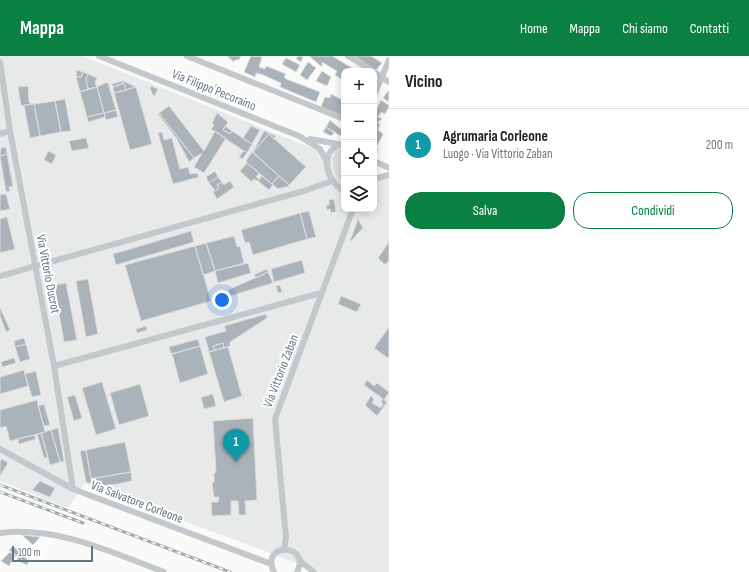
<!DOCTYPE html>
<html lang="it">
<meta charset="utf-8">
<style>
body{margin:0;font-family:"Sofia Sans Condensed",sans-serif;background:#f2f2f2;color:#202124}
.controls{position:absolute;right:12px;top:12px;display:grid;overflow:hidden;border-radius:8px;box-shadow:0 2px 10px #0003}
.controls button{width:36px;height:36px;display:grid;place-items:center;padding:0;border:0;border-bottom:1px solid #e0e0e0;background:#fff;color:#202124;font:20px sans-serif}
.scale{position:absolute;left:12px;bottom:10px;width:81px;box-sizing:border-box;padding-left:4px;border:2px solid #657683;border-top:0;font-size:11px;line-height:14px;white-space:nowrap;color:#657683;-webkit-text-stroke:3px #fff;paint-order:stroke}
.you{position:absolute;left:222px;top:244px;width:14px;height:14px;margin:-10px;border:3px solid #fff;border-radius:50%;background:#1a73e8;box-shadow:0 0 0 6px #1a73e833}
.badge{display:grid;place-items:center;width:26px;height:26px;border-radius:50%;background:#0b8043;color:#fff;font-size:13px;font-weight:700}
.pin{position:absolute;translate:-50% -33px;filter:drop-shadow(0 1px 2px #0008)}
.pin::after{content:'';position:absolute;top:21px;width:14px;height:12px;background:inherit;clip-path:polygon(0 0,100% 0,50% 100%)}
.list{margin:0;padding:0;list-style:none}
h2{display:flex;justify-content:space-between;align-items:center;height:52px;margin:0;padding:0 16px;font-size:17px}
h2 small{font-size:13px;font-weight:400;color:#757577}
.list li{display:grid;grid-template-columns:26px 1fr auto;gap:12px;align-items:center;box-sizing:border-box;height:72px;padding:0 16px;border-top:1px solid #e0e0e0}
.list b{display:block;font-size:15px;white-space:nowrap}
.list p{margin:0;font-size:13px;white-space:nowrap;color:#757577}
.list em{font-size:13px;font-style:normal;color:#757577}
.actions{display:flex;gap:8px;padding:12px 16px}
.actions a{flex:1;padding:9px 0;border:1px solid #0b8043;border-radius:16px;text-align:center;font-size:14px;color:#0b8043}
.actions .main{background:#0b8043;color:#fff}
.icon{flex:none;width:22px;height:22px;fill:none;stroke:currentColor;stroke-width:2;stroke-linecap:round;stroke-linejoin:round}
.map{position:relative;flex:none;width:389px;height:516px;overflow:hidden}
header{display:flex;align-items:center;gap:24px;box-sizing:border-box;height:56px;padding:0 20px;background:#0b8043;color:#fff}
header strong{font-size:19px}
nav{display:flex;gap:22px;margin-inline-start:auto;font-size:14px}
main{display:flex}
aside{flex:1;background:#fff}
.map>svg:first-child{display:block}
</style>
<header>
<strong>Mappa</strong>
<nav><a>Home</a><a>Mappa</a><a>Chi siamo</a><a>Contatti</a></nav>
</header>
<main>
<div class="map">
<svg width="389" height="516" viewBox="0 0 389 516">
<rect width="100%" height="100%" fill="#fafaf8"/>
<path fill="#e8e9e9" d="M0 0H83L344 105V153H374V117L389 123V516H321L84 428 68 452 0 425Z"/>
<path fill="#dadfd7" d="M344 92V128C334 121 329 105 336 94Z"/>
<path fill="#aab3b9" stroke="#dcdcda" d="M227 0H241L239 4H235L234 6Z
M251 0 262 1 259 11 265 13 266 10 286 18 284 21 286 23 320 36 316 46 280 31 281 27 261 18 256 17 255 21 244 16Z
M298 0 303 1 301 6 296 3Z
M309 0H332L357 15H344V25L335 19 337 15 322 6V11Z
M354 0H371L382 7 376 14Z
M286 2 300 9 296 16 282 8Z
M308 6 316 12 307 24 300 19Z
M77 14 83 16 81 21H76Z
M322 15 331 21 327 30 316 25Z
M83 16 88 18 86 24 88 33 80 36 76 21H81Z
M88 18 97 22 95 27 97 31 88 33 86 24Z
M123 25 136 31 126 34 124 27 113 31 112 28Z
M105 27H108L116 54 104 57 97 31Z
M124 27 126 34 114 37 113 31Z
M216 28 223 33 220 42 212 38Z
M28 30 29 46 31 48 21 50 18 31Z
M151 30 158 33 154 41 150 33Z
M97 31 104 57 87 61 80 36Z
M136 31 152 88 130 94 114 37Z
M388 35H389V46L383 42Z
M331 38 344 45V60L321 51 325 41 330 42Z
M65 43 71 75 61 76 55 45Z
M381 44 389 49V51L385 58 381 56 378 61 382 63 378 66 380 69 378 74 383 78 376 92 378 93 377 97 374 96V59Z
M55 45 61 76 40 80 34 48Z
M34 48 40 80 30 82 24 49Z
M169 50 204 95 215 75 226 82 204 117 194 111 202 97 194 102 159 57Z
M116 54 118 61 106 64 104 57Z
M104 57 105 61 88 66 87 61Z
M159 57 194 102 189 106 177 83 158 58Z
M217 57 228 66 223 74 230 78 232 75 252 88 247 97 211 73 214 69 212 67Z
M330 64 344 76 341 80 326 71Z
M225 70 232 75 230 78 223 74Z
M251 70 260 74 252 88 243 82Z
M326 71 334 77 331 80 323 76Z
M264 75 276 80 274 83 269 78 253 96Z
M162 76 164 84 172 82 180 113 188 111 190 118 197 117 199 121 173 128 158 77Z
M269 78 306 111 289 129 253 96Z
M86 82 89 92 72 95 69 85Z
M6 91 7 98 0 100 1 92Z
M244 94 247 97 242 103 239 101Z
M48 95 56 99 52 108 44 104Z
M252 96 279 120 272 128 247 107 246 105Z
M7 98 13 130 9 131 10 135 6 136 0 100Z
M247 107 259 117 256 121 259 123 257 125 254 123 252 126 240 115Z
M215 115 218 121 209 127 206 121Z
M262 120 273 129 269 134 258 125Z
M279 120 289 129V130L278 133 272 128Z
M218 121 222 126 217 129 219 132 215 135 209 127Z
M230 125 234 131 217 143 213 136 219 132 217 129 222 126 224 129Z
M6 138 10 153 0 155V139Z
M334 143 336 156 331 157 330 153 327 154 326 149H329V144Z
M309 155 316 181 307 183 300 157Z
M300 157 307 183 253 199 249 186 245 187 241 174Z
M7 161 15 193 0 197V163Z
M358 163 363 172 351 185H350Z
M191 175 194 186 116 209 113 198Z
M234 180 237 191 240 190 244 207 215 215 206 187Z
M389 186V204L386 208H384L378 202Z
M206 187 215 215 203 219 195 190Z
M195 190 211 245 141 265 125 209Z
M302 204 305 217 274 226 271 213Z
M248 207 251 217 218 227 215 215Z
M267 213 268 216 256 222 254 219Z
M268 216 273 227 230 240 228 234Z
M88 223 98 278 86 281 76 225Z
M66 227 77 284 64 286 54 229Z
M280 229 282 236 278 237 276 230Z
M341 240 361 248 357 256 338 248Z
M0 251 10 274 6 276 0 260Z
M266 258 267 262 230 286V290L224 292 223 287 213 290 215 294 209 296 205 281 226 275 224 270Z
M146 270 147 274 137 277 136 273Z
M389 271V300L388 302 374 292Z
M24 282 26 288 15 291 14 285Z
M198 283 200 290 171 298 169 291Z
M223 287 224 292 215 294 213 290Z
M26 288 30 303 20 306 15 291Z
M200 290 208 318 180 327 172 298Z
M228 291 242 340 224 346 209 296Z
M14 302 16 307 2 311 1 306Z
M24 314 28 330 0 338V321Z
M36 315 41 339 32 341 25 318Z
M367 324 374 330 377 327 389 336 384 344 387 346 377 360 365 349 371 340 374 343 372 347 381 352 383 348 381 346 383 343 364 329Z
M102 326 116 373 96 379 82 332Z
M140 328 149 360 119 369 110 337Z
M213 338 216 350 204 353 201 341Z
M75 339 82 362 74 365 67 341Z
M37 344 45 376 10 385 6 370 0 372V354Z
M44 348 50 369 44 370 38 350Z
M253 362 257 444 245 445 246 459H239L238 445H231V459L212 460 211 446H218L219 441H214L212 427 214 426V417L216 416 213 365Z
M58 372 64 405 60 406 51 374Z
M51 374 60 406 50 409 41 377Z
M41 377 48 401 44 402 37 378Z
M34 379 36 383 19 388 18 383Z
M125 386 131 416 91 423 86 394Z
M86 394 91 423 95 422 96 429 86 426 80 395Z
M2 403 8 407 0 420V405Z
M131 416 132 425 97 432 95 422Z
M40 425 55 432 50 441 32 434Z
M22 479 40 481 33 489Z
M13 490 22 498 26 494 27 495 24 500 29 505 27 509 17 504 18 501 9 494Z
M10 496 15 500 9 510 1 505Z"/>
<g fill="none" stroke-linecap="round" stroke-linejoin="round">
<path stroke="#c3c8cc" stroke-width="6" d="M99 0 299 80 320 93 327 106
M187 0 344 63
M348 0 373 15
M0 6 10 75 54 310 73 433
M374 16 389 26
M374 39 389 4
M0 78 10 75
M310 83 338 88
M344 87C318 94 325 124 344 135
M374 105 389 112
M374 123 389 119
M0 220 304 135 332 125
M54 310 321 237
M0 393 73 433 271 508
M0 477C57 470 111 496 164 516
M284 493 286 481 275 363 353 153
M300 505 314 516
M274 516C259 486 312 487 297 516"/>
<defs>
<path id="rail" d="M0 429 230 516
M0 436 83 467"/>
</defs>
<use href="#rail" stroke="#a2aab0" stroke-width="3"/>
<use href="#rail" stroke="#fff" stroke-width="1.5" stroke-dasharray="4.5" stroke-linecap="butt"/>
</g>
<g text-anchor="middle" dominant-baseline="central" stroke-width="4" stroke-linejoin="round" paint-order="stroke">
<g font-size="13" fill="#657683" stroke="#fff">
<text transform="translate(214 34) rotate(22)">Via Filippo Pecoraino</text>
<text transform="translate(48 218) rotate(79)">Via Vittorio Ducrot</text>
<text transform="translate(281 315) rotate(-69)">Via Vittorio Zaban</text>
<text transform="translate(137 446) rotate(21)">Via Salvatore Corleone</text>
</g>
</g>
</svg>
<div class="controls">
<button>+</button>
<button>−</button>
<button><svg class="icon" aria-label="locate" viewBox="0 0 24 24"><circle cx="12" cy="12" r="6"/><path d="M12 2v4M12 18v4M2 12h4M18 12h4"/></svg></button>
<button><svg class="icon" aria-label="layers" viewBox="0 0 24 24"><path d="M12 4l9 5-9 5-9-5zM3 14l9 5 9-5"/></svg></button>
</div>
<div class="scale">100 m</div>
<div class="you"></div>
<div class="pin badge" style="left:236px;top:406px;background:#0f9aa8">1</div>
</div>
<aside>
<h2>Vicino<small></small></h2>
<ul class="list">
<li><span class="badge" style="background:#0f9aa8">1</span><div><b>Agrumaria Corleone</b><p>Luogo · Via Vittorio Zaban</p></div><em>200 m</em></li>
</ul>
<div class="actions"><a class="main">Salva</a><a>Condividi</a></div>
</aside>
</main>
